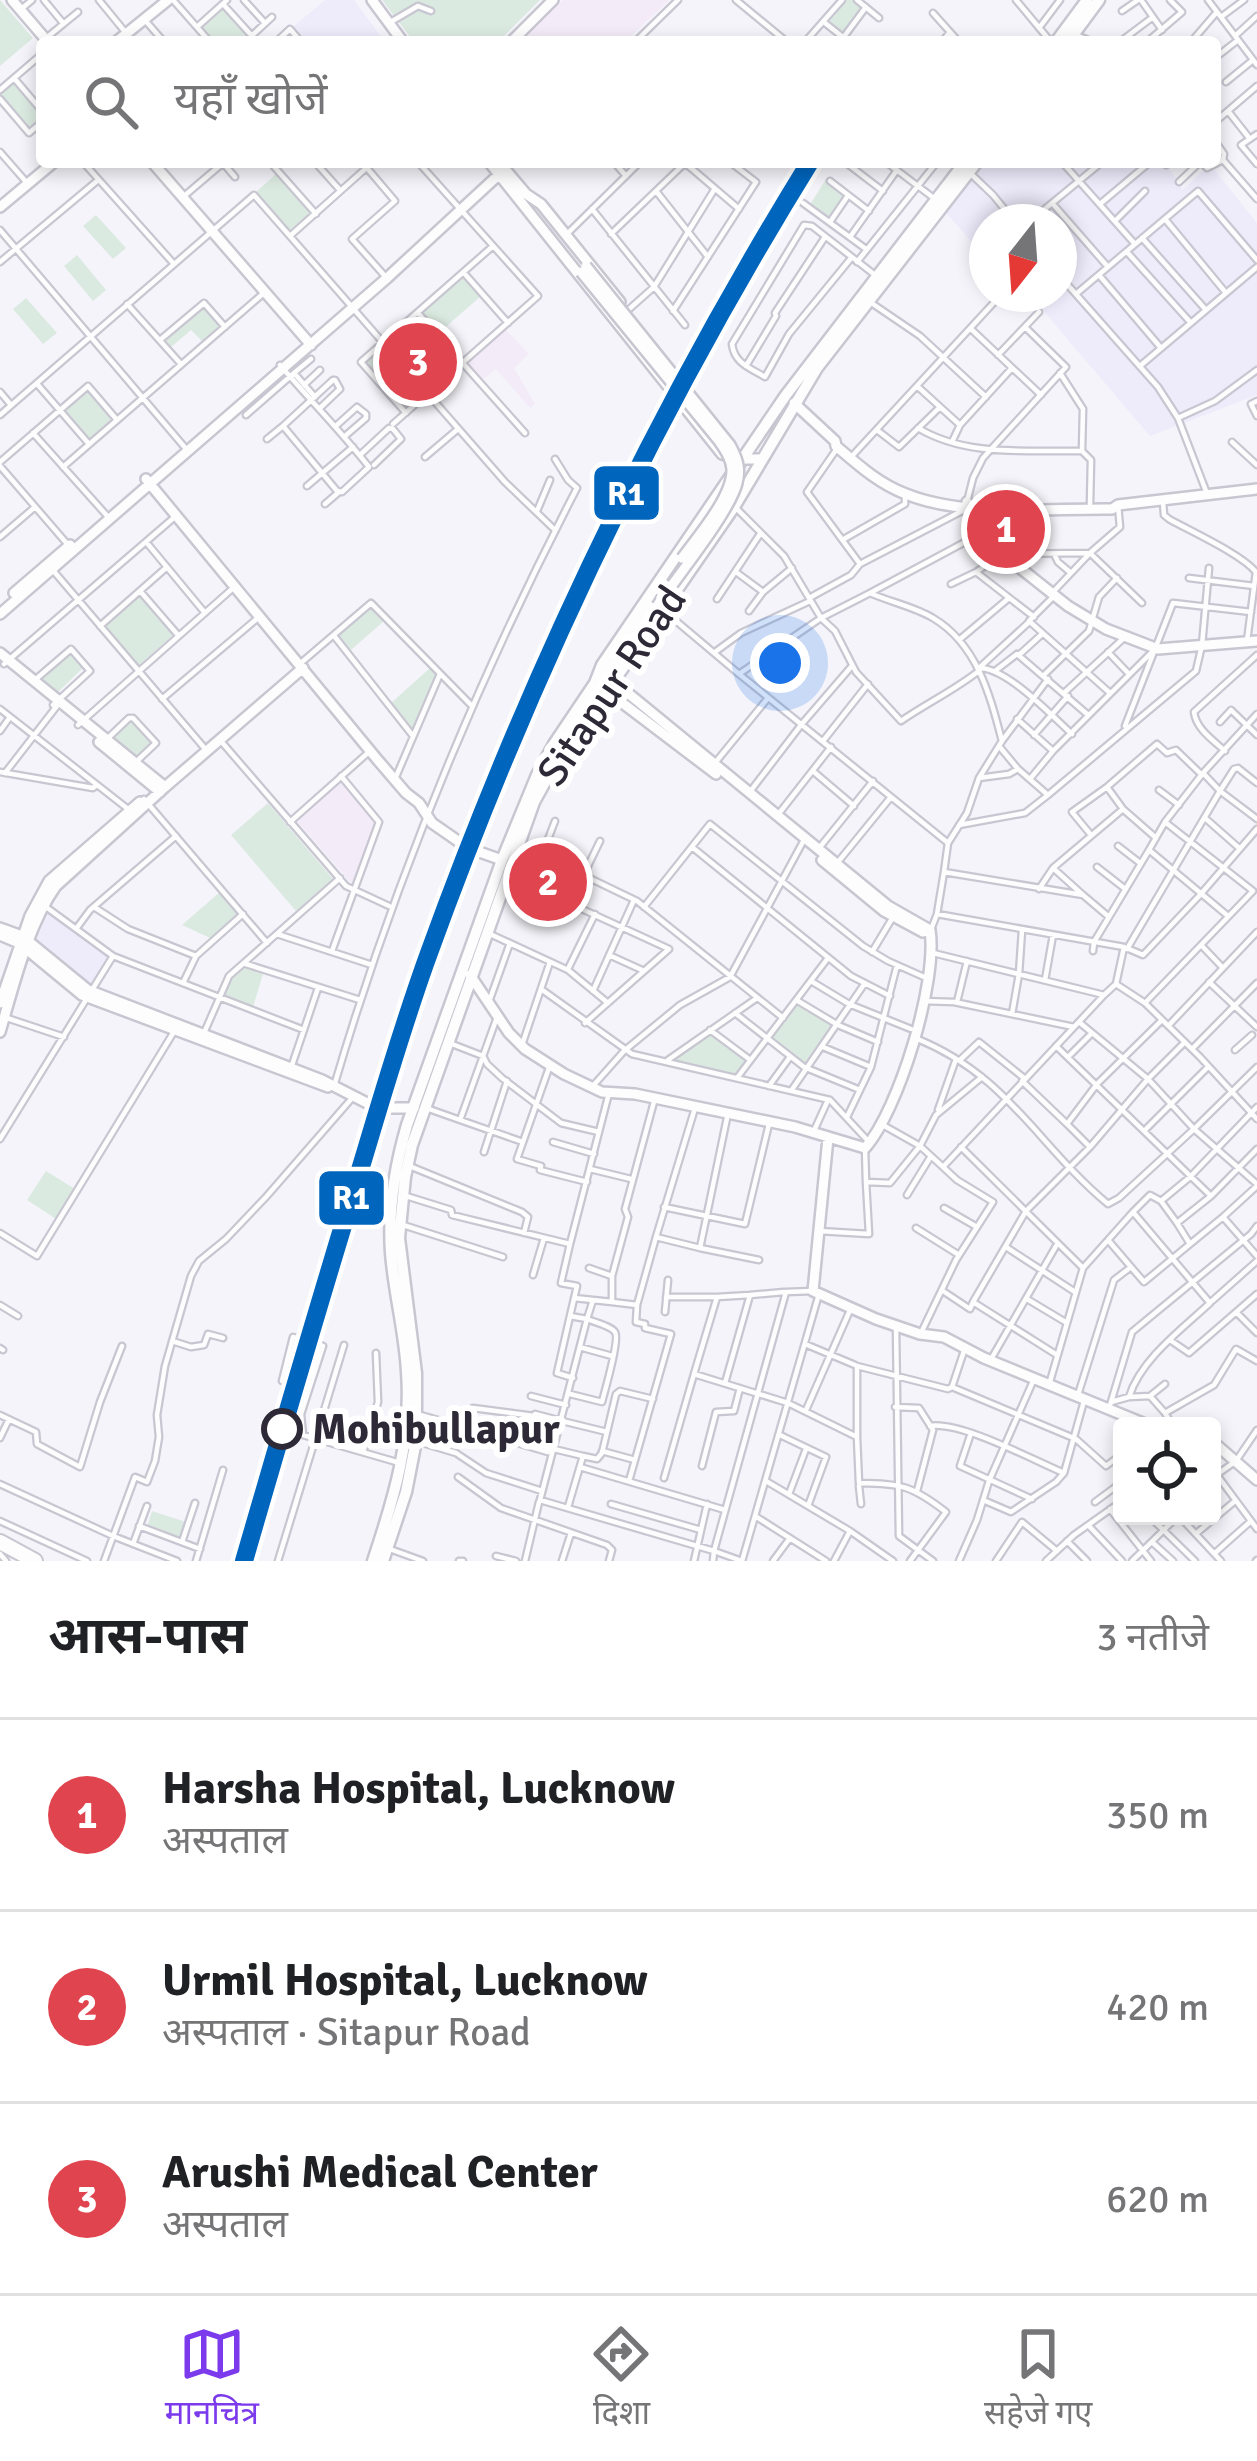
<!DOCTYPE html>
<html lang="hi">
<meta charset="utf-8">
<style>
body{margin:0;font-family:Signika,"Noto Sans Devanagari",sans-serif;background:#f6f6f6;color:#202124}
.controls{position:absolute;right:36px;bottom:36px;display:grid;overflow:hidden;border-radius:12px;box-shadow:0 6px 18px #0003}
.controls button{width:108px;height:108px;display:grid;place-items:center;padding:0;border:0;border-bottom:3px solid #e0e0e0;background:#fff;color:#202124;font:60px sans-serif}
.compass{position:absolute;left:969px;top:204px;width:108px;height:108px;border-radius:50%;background:#fff;box-shadow:0 6px 18px #0003;rotate:197deg}
.you{position:absolute;left:780px;top:663px;width:42px;height:42px;margin:-30px;border:9px solid #fff;border-radius:50%;background:#1a73e8;box-shadow:0 0 0 18px #1a73e833}
.badge{display:grid;place-items:center;width:78px;height:78px;border-radius:50%;background:#7c3aed;color:#fff;font-size:39px;font-weight:700}
.pin{position:absolute;translate:-50% -50%;border:6px solid #fff;box-shadow:0 3px 12px #0006}
.list{margin:0;padding:0;list-style:none}
h2{display:flex;justify-content:space-between;align-items:center;height:156px;margin:0;padding:0 48px;font-size:51px}
h2 small{font-size:39px;font-weight:400;color:#757577}
.list li{display:grid;grid-template-columns:78px 1fr auto;gap:36px;align-items:center;box-sizing:border-box;height:192px;padding:0 48px;border-top:3px solid #e0e0e0}
.list b{display:block;font-size:45px;white-space:nowrap}
.list p{margin:0;font-size:39px;white-space:nowrap;color:#757577}
.list em{font-size:39px;font-style:normal;color:#757577}
.icon{flex:none;width:66px;height:66px;fill:none;stroke:currentColor;stroke-width:2;stroke-linecap:round;stroke-linejoin:round}
.map{position:relative;flex:none;width:1257px;height:1561px;overflow:hidden}
.search{position:absolute;background:#fff;box-shadow:0 6px 18px #0003;left:36px;right:36px;top:36px;height:132px;display:flex;align-items:center;gap:30px;box-sizing:border-box;padding:0 42px;border-radius:12px;color:#757577;font-size:45px}
.sheet{height:732px;background:#fff}
nav{display:flex;justify-content:space-around;align-items:center;box-sizing:border-box;height:168px;border-top:3px solid #e0e0e0;background:#fff;font-size:33px;color:#757577}
nav a{display:grid;justify-items:center;gap:6px}
nav .on{color:#7c3aed}
.map>svg:first-child{display:block}
</style>
<div class="map">
<svg width="1257" height="1561" viewBox="0 0 1257 1561">
<rect width="100%" height="100%" fill="#f5f4fa"/>
<path fill="#eeebfb" d="M325 0H354L385 42H307L294 26Z
M984 162H1165L1183 190 1204 170 1213 168 1257 223V395L1150 436 1029 294H1059V222H987V259L946 213Z
M48 913 109 957 89 986 35 943Z"/>
<path fill="#f3ebf8" d="M563 0H669L625 42H521Z
M506 330 529 354 514 368 535 404 530 408 496 369 483 379 468 363Z
M340 782 376 823 352 884 297 821Z"/>
<path fill="#dbeae1" d="M0 0 33 38 0 66Z
M382 0H540L498 42H414Z
M847 0H853L863 8 843 34 829 22Z
M223 9 247 37 241 42H215L202 28Z
M14 81 42 114V119L29 129 0 95Z
M276 174 310 213 290 230 256 192Z
M826 179 846 195 828 217 811 203Z
M96 215 126 248 113 259 83 226Z
M77 255 106 290 93 301 64 266Z
M463 277 481 296 440 332 423 313Z
M26 298 57 333 43 344 13 309Z
M203 308 219 326 202 341 191 330 170 348 164 341Z
M380 349 422 395 406 409 365 363Z
M87 390 113 420 90 440 64 410Z
M140 596 173 635 139 665 105 626Z
M371 607 384 621 351 650 338 636Z
M68 653 83 668 58 692 41 678Z
M430 668 436 675 413 730 391 703Z
M130 720 151 744 136 756 111 737Z
M268 803 333 879 296 911 231 835Z
M220 892 239 913 210 938 182 925Z
M244 968 263 974 253 1007 223 995 231 980Z
M796 1005 834 1027 806 1066 770 1040Z
M710 1034 747 1062 737 1075 675 1060Z
M46 1171 75 1189 56 1219 27 1200Z
M152 1511 186 1522 180 1539 147 1527Z"/>
<g fill="none" stroke-linecap="round" stroke-linejoin="round">
<defs>
<path id="street" d="M44 0 63 23
M99 0 126 33
M173 0 210 42
M244 0 264 22
M736 0 787 42
M857 0 879 18
M1016 0 1051 42
M1141 0 1162 30
M1208 0 1257 65
M223 4 252 36
M20 10 32 0
M1122 11 1138 0
M933 13 959 42
M1221 17 1244 0
M144 19 164 42
M389 23 418 6 431 11
M825 23 849 42
M197 27 227 0
M1039 28 1060 0
M1076 35 1093 42
M1235 36 1257 16
M843 38 866 7
M45 39 78 12
M1121 41 1153 17
M1192 41 1216 13
M245 42 272 17
M276 42 290 29 301 42
M635 42 678 0
M805 42 842 0
M942 42 950 32
M1147 42 1182 12 1170 0
M1215 58 1238 40
M14 78 42 111
M1226 82 1253 60
M0 90 42 54
M0 99 29 133 42 122
M1228 111 1250 139
M1215 122 1257 86
M1257 134 1241 145 1257 164
M1215 141 1224 154 1223 160 1257 199
M0 152 28 184
M83 162 174 264
M270 162 316 214
M315 162 339 189
M614 162 626 176
M684 162 739 209
M845 162 883 191
M886 162 935 199
M1062 162 1134 243
M1201 162 1207 168 1223 160
M223 163 235 177
M1166 165 1169 162
M367 168 395 201 352 239 384 275
M970 173 993 195 1015 222
M830 181 869 211
M1179 182 1200 162
M656 191 708 257
M183 197 223 163
M803 203 866 249
M1052 203 1108 267
M1100 204 1150 162
M592 209 685 325
M1165 219 1226 293
M1115 221 1145 191
M830 222 847 197
M1029 222 1102 162
M0 230 187 450
M611 234 685 163
M566 235 640 162
M290 236 373 162
M850 237 897 170
M1142 238 1206 310
M1127 252 1191 323
M852 257 789 334 765 377C750 368 734 363 732 344L804 225 812 226 875 275
M0 262 97 181
M857 262 937 162
M977 270 987 282
M464 273 508 323
M1059 275 1158 387 1178 418 1215 401 1257 370
M1099 275 1161 348
M1076 294 1198 191 1257 260
M870 302 920 336 986 397
M127 304 180 363
M627 311 654 287 714 190
M673 311 756 182 730 162
M418 313 525 433
M971 329 1041 395
M160 340 204 303 225 327
M998 355 1039 312
M311 359 294 373 315 397
M280 365C309 399 341 431 369 467L342 492 337 491 283 426 333 380H335L340 389 319 409
M746 366 776 316 775 313 825 237
M1140 366 1257 267
M1060 373 1083 409 1082 451 1091 460 1090 504
M38 385 89 444
M304 385 320 370
M917 386 960 425
M0 392 11 405
M1257 401 1251 404 1257 416
M406 413 361 362 493 246
M0 415 254 195 505 482 555 530
M246 415 294 373
M1178 418 1206 491
M393 424 538 296 418 162
M337 425 357 407 366 414V418L344 437
M918 428C966 457 1027 450 1082 451
M877 430 899 447 940 407
M33 433 109 518
M267 439 283 426
M952 442 960 425 1012 368
M1232 442 1257 465
M836 450 807 492 860 564 964 510
M360 455 389 428 393 429 401 439 374 465
M853 455 999 297 997 294
M425 457 458 429
M0 462 88 386 117 420
M0 466 69 546
M63 467 265 292
M307 486 353 447
M967 502 973 478 983 458 1066 367 1025 327
M1163 502 1164 515 1169 519C1192 532 1241 554 1256 572L1247 641
M325 504 339 492
M736 508 784 556 821 618 835 631 856 672 901 721C927 703 955 690 980 670
M537 511 550 480
M0 537 35 507
M844 539 905 504V498
M147 543 205 613
M1055 556 1058 562 1071 573
M51 568 207 751
M736 572 763 592
M1189 578 1254 586
M951 584 976 572
M140 591 178 635
M1054 591 1090 553 1120 527 1118 505
M870 593 980 534
M1054 596 1029 621 1110 693
M811 597 851 575 860 564
M717 599 760 534
M663 610 739 674 821 618 870 593C890 602 915 607 933 618 977 644 990 695 1002 741L979 778
M749 611 763 592 792 568
M1034 617 976 572 1003 554 1090 553 1142 603
M100 626 167 567
M335 637 413 736
M959 640 1009 598
M715 652 741 633 810 601
M1108 652 1129 674
M1019 655 1041 635
M302 662 371 603 472 706
M4 664 177 515
M979 668 1028 623
M981 668C1009 670 1051 715 1072 734
M995 671 1017 654 1087 714
M739 674 948 843
M1044 675 1089 631 1099 597 1117 578
M36 679 71 649 90 671 53 705
M1064 693 1125 637
M162 699 259 617
M0 709 128 809
M1017 719 1053 751
M1220 722 1231 710 1257 735
M78 725 232 589
M1125 726 1173 603 1251 612
M0 731 10 717
M1034 735 1068 696
M106 740 129 718H133L156 743 137 761
M220 740 346 886 389 906
M823 741 868 684
M1002 741 1048 679
M999 746 1018 769
M1225 751C1213 740 1196 729 1194 712L1257 655
M715 763 768 698
M0 772 93 788 97 785
M814 772 854 806
M5 773 60 702
M1203 773 1220 791 1234 769 1238 768 1257 783
M395 779 440 674
M1030 779 1053 751 1151 653
M1159 790 1179 805
M749 793 801 725 851 667
M144 799 267 943
M1124 810 1156 838
M777 816 831 747
M1205 818 1239 848
M290 822 370 751
M1165 822 1149 850 1228 916
M959 825 1025 813 1048 795
M1091 835 1072 812 1107 787
M1118 846 1140 863
M692 847 851 976 890 996
M820 847 873 781
M838 862 891 797
M1097 867 1124 888
M1053 868 1123 809 1107 787 1157 744 1167 753 1176 750 1202 775
M944 872 948 843 967 813 979 778 1009 774 1018 769 1048 795 1196 671 1202 645 1209 568
M508 875 669 949 585 1023
M583 875 637 901 783 1018
M531 884 555 821
M1039 889 1053 868 1083 895
M571 901 600 841
M46 907 113 956 304 1030
M94 907 128 929 196 956
M644 907 710 824 863 946 888 961 924 977
M937 914 944 872 1083 895 1109 917 1094 942 1093 951
M1109 917 1149 850
M932 927 937 914 1124 947 1116 984
M76 929 90 910 176 836
M277 934 372 965
M490 934 568 970 608 1003
M1202 946 1223 968
M1127 949 1220 791 1257 819
M1129 949 1143 955 1200 895 1257 829
M332 951 379 822 341 776
M872 952 893 917
M933 953 1104 995 1116 984 1145 1003 1253 891 1165 822 1203 773 1257 714
M609 955 642 970
M246 964 360 1000
M568 969 595 914
M1045 980 1053 935
M184 981 196 956 243 914
M811 981 849 1004 911 1029
M1209 982 1257 1027
M541 989 632 1054 830 1100 869 1142
M593 991 634 900
M490 999 510 943
M798 1001 838 1025 878 1042
M922 1001 954 1002 1074 1027
M957 1002 967 961
M1145 1003 1200 1057 1257 1119
M735 1013 804 1067 860 1090
M1012 1014 1019 974 1022 930
M7 1018 64 1037
M1079 1022 1148 1079 1194 1129 1257 1067
M1170 1024 1257 932
M710 1030 749 1059
M204 1033 229 976 340 878
M915 1038C1008 1075 1037 1145 1108 1204L1119 1198 1194 1129 1257 1184
M523 1042 550 962
M452 1044 483 1056 487 1064 502 1078 561 1123 599 1132
M1056 1046 1211 1196 1257 1149
M823 1047 871 1067
M1192 1049 1257 983
M1235 1050 1252 1035
M1068 1057 1092 1033
M668 1060 757 998
M960 1060 979 1042 1024 1078
M291 1068 318 988
M737 1078 828 958
M1022 1081 1067 1124 1097 1084 1162 1020
M335 1083C396 876 478 679 577 488L568 480 555 459
M769 1086 790 1057
M592 1087 624 1051 680 1005 730 977 805 838
M791 1091 865 983
M695 1108 656 1237 700 1248 728 1113
M429 1109 460 1120 496 1020
M938 1110 956 1059
M847 1117 871 1067 897 965
M460 1120 523 1142 517 1159 541 1166 540 1170 587 1182
M881 1124 920 1146 943 1167 1104 995
M1067 1124 1090 1147 1148 1079 1185 1042
M1144 1131 1208 1067
M813 1133 828 1100
M0 1139 113 956
M523 1142 550 1065
M553 1142 594 1154
M961 1147 1083 1268 1049 1385
M865 1148 866 1182
M484 1152 507 1081
M407 1165 522 1212 528 1217 524 1233
M590 1169 631 1179
M403 1195 451 1210 452 1215 570 1244 561 1283 577 1286 570 1316 587 1319 540 1500 714 1551 713 1561
M907 1195 931 1156
M1161 1201 1190 1177 1257 1107
M664 1207 745 1224 769 1124
M944 1208 977 1227
M1133 1212 1150 1195 1161 1201 1177 1223
M1223 1217 1257 1186
M400 1224 503 1257
M916 1228 959 1255
M819 1231 869 1234 866 1182 890 1183 920 1146 936 1115 982 1077
M0 1233 37 1256 175 1030
M570 1244 609 1093
M1190 1244 1223 1217 1257 1256
M1006 1247 1075 1292
M700 1248 759 1260
M1131 1267 1144 1282 1190 1244 1177 1223 1211 1196
M589 1268 612 1276
M1083 1268 1133 1212 1210 1303C1182 1329 1141 1359 1129 1397L1111 1402 1110 1405
M533 1275 544 1238
M813 1291 786 1292 714 1551 742 1561 819 1294
M943 1291 970 1309 973 1302 1057 1355
M666 1297H717
M574 1298 612 1302V1276L628 1217 625 1209 655 1098
M1027 1299 1067 1323
M1212 1301 1257 1261
M612 1302 637 1305 656 1237
M973 1302 1026 1211 1090 1147
M0 1305 18 1316
M665 1312 668 1280
M1237 1313 1257 1333
M570 1316 557 1373 573 1378
M896 1326 899 1536 933 1561
M921 1333 956 1260 993 1202 957 1180 943 1167
M1170 1340 1189 1353 1257 1294
M172 1341 191 1347 204 1345 208 1334 223 1338
M805 1344 855 1365
M0 1348 3 1350
M583 1348 612 1356
M990 1361 1056 1246
M694 1374 717 1297 750 1295
M282 1381 293 1337 323 1346 301 1414 303 1435 400 1463
M725 1383 750 1295 784 1292
M952 1387 965 1348
M570 1394 602 1402C605 1390 620 1339 615 1332 611 1326 594 1322 587 1319L593 1300
M531 1396 566 1405
M1150 1396 1165 1413 1173 1426
M1129 1397 1150 1396 1165 1384
M1077 1398 1114 1280 1131 1267 1108 1240
M1111 1402 1132 1332 1251 1234 1257 1226
M895 1407 919 1408 933 1430 917 1491
M806 1410 851 1308
M1165 1413 1214 1385 1236 1349 1257 1361
M417 1414 548 1452 558 1420 535 1414 526 1445
M0 1415 36 1432 37 1444 80 1467 100 1402 122 1346
M562 1421 607 1432
M930 1426C961 1421 1033 1460 1064 1473L1084 1401
M467 1428 473 1408 534 1416
M971 1433 960 1466 1032 1499
M780 1435 826 1457 808 1506
M857 1437V1366L948 1389 952 1387 1076 1439 1106 1466 1122 1454
M0 1438 9 1419
M416 1441 456 1453 486 1473 542 1491
M554 1449 583 1456 568 1507
M602 1451 635 1460
M363 1452 378 1402 376 1353
M583 1456 597 1459 602 1453 616 1394 620 1391 653 1399
M702 1466 716 1412 734 1411 740 1388
M580 1467 725 1510
M1217 1475 1257 1529
M458 1477 501 1508 607 1545 612 1550 609 1561
M664 1478 694 1374 788 1403 857 1437 859 1483C902 1484 911 1485 946 1512L910 1561
M1212 1478 1236 1461 1257 1430
M629 1481 671 1334 645 1328V1324L636 1322 637 1305
M766 1481 850 1531 893 1561
M0 1484 113 1536 177 1561
M859 1486 861 1504
M789 1494 806 1449
M983 1500 1011 1512 1056 1482 1064 1473
M1095 1502 1122 1482
M611 1504 701 1530
M1110 1509 1151 1561
M755 1516 826 1561
M1149 1516 1195 1561
M1179 1516 1221 1561
M0 1521 87 1561
M139 1526 200 1549
M1089 1526 1122 1561
M1198 1532 1235 1501
M1067 1541 1087 1561
M182 1542 195 1503
M1152 1542 1173 1561
M133 1544 147 1506
M387 1548 423 1561
M1215 1553 1251 1521
M0 1554 6 1561
M496 1556 516 1561
M104 1561 135 1477 147 1482 155 1461 159 1437 157 1415 165 1366 191 1276 199 1261 226 1239 266 1197 353 1097
M196 1561 223 1470
M278 1561 344 1345
M459 1561H463
M525 1561 539 1502
M562 1561 571 1533
M694 1561 707 1504
M773 1561 790 1538
M834 1561 850 1531
M959 1561 977 1520 989 1481 1034 1379
M996 1561 1022 1522 1057 1551
M1046 1561 1074 1535 1122 1501
M1132 1561 1178 1516
M1256 1561 1257 1560"/>
<path id="secondary" d="M12 0 48 42
M372 0 403 42
M116 42 168 0
M511 42 553 0
M152 162 311 345
M489 162 722 454 740 459H761
M499 162 526 194 541 204 620 302
M0 207 54 162
M794 403 835 441 836 446C857 464 879 484 906 494 965 518 1048 508 1112 509L1118 505 1257 489
M146 479 376 758 406 793 419 803 432 823 468 848 502 860
M967 502 981 537 1068 606 1106 629 1158 649 1257 641
M14 593 70 545
M0 614 387 278 505 169
M0 653 165 787
M602 674 652 602
M604 684 638 634
M600 686 716 774
M99 742 160 792
M822 860 884 911 923 932 930 930
M0 928 22 936 88 990 322 1080 367 1103 385 1108H414
M0 935 19 943 82 995 328 1087
M470 975 509 1033 525 1049 564 1074 602 1092 635 1094 795 1127 865 1148C899 1110 938 981 930 930L888 906 629 694 605 684
M0 1003 30 916 49 881 140 802
M0 1032C14 985 28 925 56 886L165 787 303 668
M828 1138 813 1291 876 1319 920 1334 944 1337 984 1358 1150 1426
M1212 1441 1257 1480"/>
<path id="primary" d="M1056 42 1087 0
M1068 42 1099 0
M373 1561C394 1498 412 1439 407 1372 405 1332 394 1293 391 1253 388 1210 395 1166 407 1125L502 860 537 775 554 744 595 683 602 665 786 395 965 162
M383 1561 406 1492 416 1441V1373L399 1238 405 1177 412 1145 534 802 579 720 604 684 616 678 734 507 817 368 977 162"/>
<path id="highway" d="M0 1542 35 1561"/>
</defs>
<use href="#street" stroke="#c8c6d0" stroke-width="9"/>
<use href="#secondary" stroke="#c8c6d0" stroke-width="14"/>
<use href="#primary" stroke="#c8c6d0" stroke-width="15"/>
<use href="#highway" stroke="#c8c6d0" stroke-width="18"/>
<use href="#street" stroke="#fefdfe" stroke-width="4.5"/>
<use href="#secondary" stroke="#fefdfe" stroke-width="9"/>
<use href="#primary" stroke="#fefdfe" stroke-width="10"/>
<use href="#highway" stroke="#fefdfe" stroke-width="14"/>
<defs>
<path id="secondary-bridge" d="M586 266 730 445C737 458 741 468 737 483 730 512 676 578 657 606
M581 272 719 441C725 450 731 458 732 469 733 496 698 536 682 558"/>
</defs>
<use href="#secondary-bridge" stroke="#c8c6d0" stroke-width="14" stroke-linecap="butt"/>
<use href="#secondary-bridge" stroke="#fefdfe" stroke-width="9"/>
<defs>
<path id="rail-1" d="M244 1561C282 1430 320 1300 360 1170 382 1097 403 1024 429 953 529 677 655 413 810 162"/>
</defs>
<use href="#rail-1" stroke="#fff" stroke-width="27"/>
<use href="#rail-1" stroke="#0065bd" stroke-width="18"/>
</g>
<circle fill="#fff" stroke="#2d2936" stroke-width="6" cx="282" cy="1429" r="18"/>
<g text-anchor="middle" dominant-baseline="central" stroke-width="12" stroke-linejoin="round" paint-order="stroke">
<g font-size="42" fill="#2d2936" stroke="#fff">
<text transform="translate(612 686) rotate(-56)">Sitapur Road</text>
</g>
<g font-size="42" font-weight="bold" fill="#2d2936" stroke="#fff" text-anchor="start">
<text x="312" y="1429">Mohibullapur</text>
</g>
</g>
<g stroke="#fff" stroke-width="4.5">
<rect x="592" y="464" width="69" height="58" rx="12" fill="#0065bd"/>
<rect x="317" y="1169" width="69" height="58" rx="12" fill="#0065bd"/>
</g>
<g font-size="33" text-anchor="middle" font-weight="bold" fill="#fff">
<text x="626" y="505">R1</text>
<text x="351" y="1209">R1</text>
</g>
</svg>
<div class="controls">
<button><svg class="icon" aria-label="locate" viewBox="0 0 24 24"><circle cx="12" cy="12" r="6"/><path d="M12 2v4M12 18v4M2 12h4M18 12h4"/></svg></button>
</div>
<svg class="compass" viewBox="-18 -18 36 36"><path d="M0-13l5 13h-10z" fill="#e53935"/><path d="M0 13l5-13h-10z" fill="#757577"/></svg>
<div class="you"></div>
<div class="pin badge" style="left:1006px;top:529px;background:#e0444e">1</div>
<div class="pin badge" style="left:548px;top:882px;background:#e0444e">2</div>
<div class="pin badge" style="left:418px;top:362px;background:#e0444e">3</div>
<div class="search"><svg class="icon" aria-label="search" viewBox="0 0 24 24"><circle cx="10" cy="10" r="6"/><path d="M15 15l6 6"/></svg>यहाँ खोजें</div>
</div>
<section class="sheet">
<h2>आस-पास<small>3 नतीजे</small></h2>
<ul class="list">
<li><span class="badge" style="background:#e0444e">1</span><div><b>Harsha Hospital, Lucknow</b><p>अस्पताल</p></div><em>350 m</em></li>
<li><span class="badge" style="background:#e0444e">2</span><div><b>Urmil Hospital, Lucknow</b><p>अस्पताल · Sitapur Road</p></div><em>420 m</em></li>
<li><span class="badge" style="background:#e0444e">3</span><div><b>Arushi Medical Center</b><p>अस्पताल</p></div><em>620 m</em></li>
</ul>
</section>
<nav>
<a class="on"><svg class="icon" aria-label="map" viewBox="0 0 24 24"><path d="M3 6l6-2 6 2 6-2v14l-6 2-6-2-6 2zM9 4v14M15 6v14"/></svg>मानचित्र</a>
<a><svg class="icon" aria-label="directions" viewBox="0 0 24 24"><path d="M12 3l9 9-9 9-9-9zM9 14v-3h6M13 9l2 2-2 2"/></svg>दिशा</a>
<a><svg class="icon" aria-label="saved" viewBox="0 0 24 24"><path d="M7 4h10v16l-5-4-5 4z"/></svg>सहेजे गए</a>
</nav>
